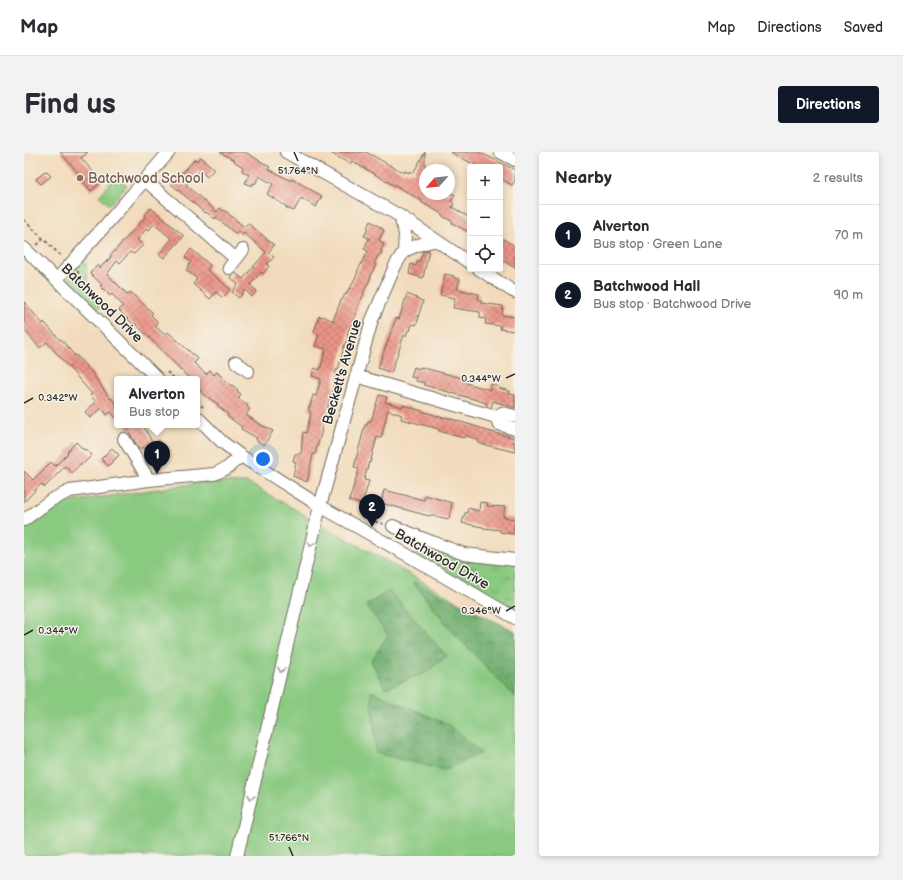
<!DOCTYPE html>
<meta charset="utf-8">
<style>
body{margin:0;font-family:"Balsamiq Sans",sans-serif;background:#f2f2f3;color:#2b2b33}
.controls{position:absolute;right:12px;top:12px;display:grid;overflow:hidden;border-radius:4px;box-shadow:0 2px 6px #0003}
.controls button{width:36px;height:36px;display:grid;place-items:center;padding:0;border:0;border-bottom:1px solid #e1e1e2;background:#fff;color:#2b2b33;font:20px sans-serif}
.compass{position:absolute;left:395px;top:12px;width:36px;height:36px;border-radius:50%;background:#fff;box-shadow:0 2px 6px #0003;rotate:242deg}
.you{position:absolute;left:239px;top:307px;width:14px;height:14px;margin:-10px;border:3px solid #fff;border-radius:50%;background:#1a73e8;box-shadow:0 0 0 6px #1a73e833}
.badge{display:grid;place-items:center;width:26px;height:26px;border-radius:50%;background:#111827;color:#fff;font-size:13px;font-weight:700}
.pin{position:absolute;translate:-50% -33px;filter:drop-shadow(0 1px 2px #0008)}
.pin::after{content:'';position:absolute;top:21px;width:14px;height:12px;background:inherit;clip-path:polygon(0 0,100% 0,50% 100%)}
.popup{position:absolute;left:90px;top:224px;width:86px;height:52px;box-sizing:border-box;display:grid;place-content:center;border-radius:4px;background:#fff;filter:drop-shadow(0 1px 3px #0005);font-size:13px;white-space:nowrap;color:#7c7c81}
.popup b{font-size:15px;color:#2b2b33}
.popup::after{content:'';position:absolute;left:50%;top:100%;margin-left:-8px;border:8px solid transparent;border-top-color:#fff}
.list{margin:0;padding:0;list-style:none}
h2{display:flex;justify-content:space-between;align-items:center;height:52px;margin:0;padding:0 16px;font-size:17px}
h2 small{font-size:13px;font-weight:400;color:#7c7c81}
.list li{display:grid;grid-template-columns:26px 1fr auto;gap:12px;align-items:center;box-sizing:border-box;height:60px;padding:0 16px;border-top:1px solid #e1e1e2}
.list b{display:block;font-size:15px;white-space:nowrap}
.list p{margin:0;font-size:13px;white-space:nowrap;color:#7c7c81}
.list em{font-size:13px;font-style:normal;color:#7c7c81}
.icon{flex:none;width:22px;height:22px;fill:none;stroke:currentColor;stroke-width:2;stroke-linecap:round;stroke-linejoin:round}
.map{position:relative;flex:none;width:491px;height:704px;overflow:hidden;border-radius:4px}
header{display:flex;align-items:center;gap:24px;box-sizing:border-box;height:56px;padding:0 20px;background:#fff;border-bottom:1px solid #e1e1e2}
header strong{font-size:19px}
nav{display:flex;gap:22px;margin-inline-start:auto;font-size:14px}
.intro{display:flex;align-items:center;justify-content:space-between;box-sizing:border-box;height:96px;padding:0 24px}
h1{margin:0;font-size:28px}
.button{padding:10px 18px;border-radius:4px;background:#111827;color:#fff;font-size:14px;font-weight:700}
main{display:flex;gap:24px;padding:0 24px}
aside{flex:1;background:#fff;border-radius:4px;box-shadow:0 2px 6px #0003}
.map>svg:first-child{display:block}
</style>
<header>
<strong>Map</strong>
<nav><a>Map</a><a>Directions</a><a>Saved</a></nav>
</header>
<div class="intro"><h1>Find us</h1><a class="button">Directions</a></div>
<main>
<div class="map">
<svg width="491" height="704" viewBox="0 0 491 704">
<defs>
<pattern id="forest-crowns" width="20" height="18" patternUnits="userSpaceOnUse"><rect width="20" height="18" fill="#6ead6e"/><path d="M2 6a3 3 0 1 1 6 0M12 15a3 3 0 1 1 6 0" fill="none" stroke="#5b8d5b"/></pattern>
<pattern id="park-tufts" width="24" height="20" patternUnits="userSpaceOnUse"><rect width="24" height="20" fill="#89c980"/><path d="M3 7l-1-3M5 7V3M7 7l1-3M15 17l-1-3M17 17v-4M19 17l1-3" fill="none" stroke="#70a369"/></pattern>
<pattern id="building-cross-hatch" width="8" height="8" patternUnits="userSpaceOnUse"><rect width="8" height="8" fill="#eb9486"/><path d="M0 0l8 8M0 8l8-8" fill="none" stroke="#bf796e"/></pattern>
</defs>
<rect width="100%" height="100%" fill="#f7f3e8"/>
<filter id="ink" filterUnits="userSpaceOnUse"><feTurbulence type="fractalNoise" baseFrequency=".025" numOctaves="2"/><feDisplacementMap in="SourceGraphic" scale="8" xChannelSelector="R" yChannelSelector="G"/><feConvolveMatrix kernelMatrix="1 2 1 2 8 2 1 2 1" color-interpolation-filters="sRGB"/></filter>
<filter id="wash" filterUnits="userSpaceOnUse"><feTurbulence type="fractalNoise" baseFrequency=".012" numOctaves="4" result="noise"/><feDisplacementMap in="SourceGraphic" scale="16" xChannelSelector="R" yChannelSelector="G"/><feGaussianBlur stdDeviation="0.9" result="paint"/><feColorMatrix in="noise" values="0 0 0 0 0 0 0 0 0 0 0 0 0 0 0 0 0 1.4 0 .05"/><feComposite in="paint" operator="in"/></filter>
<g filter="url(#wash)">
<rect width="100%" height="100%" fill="#f2dbbc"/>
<path fill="#89c980" stroke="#5a7a56" d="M92 24 103 33 86 53 75 44Z
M181 330 224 331 477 474 491 480V704H0V374L38 351Z"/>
<path fill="url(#forest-crowns)" stroke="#4c6c4c" d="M389 430 491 479V545L427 478Z
M365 439 375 450 423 504 401 521 361 536 347 509 364 483 342 453Z
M347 539 425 573 457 601 420 618 352 601Z"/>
<path fill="url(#park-tufts)" stroke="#5a7a56" d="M58 108 62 111 64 136 77 154 73 159 44 127Z
M399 391 491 409V456L392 404Z"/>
<g id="blocks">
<path fill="url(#building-cross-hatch)" d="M36 0H64L57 6 78 30 67 39 53 22 54 21Z
M196 0H221L246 15 245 17 267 29 268 27 298 44 292 55 277 46 270 59 262 56 263 55 243 42 249 32 235 24 231 32 229 31 228 34 221 31 225 23 218 19 219 15 211 10V9Z
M305 0H342L380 21 381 19 385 21 386 19 389 21 401 0V42H431L427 49 430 52 428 55 446 66V81L428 71 429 70 417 63 418 62 397 50 398 49 371 33V34L328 9 326 12Z
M426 0H455L491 18V29L488 33 476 26V15H455Z
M177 5 190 17 183 25 176 18 162 33 193 60 196 56 199 59 200 58 220 75 224 71 250 93 244 101 250 105 243 112 245 114 239 122 237 120 226 133 233 139 228 145 221 138 215 146 208 140 214 132 206 125 211 121 219 127 242 100 220 81 218 83 214 79 212 82 192 65 191 67 182 60 181 61 147 32 153 25 154 26 171 7 173 9Z
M22 19 27 24 17 32 12 27Z
M127 56 160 84 140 106 135 102 148 87 130 72 125 78 123 76 113 88 119 93 110 102 106 100 96 111 93 109 83 122 104 143 106 140 129 161 127 163 133 169 132 175 141 183 144 180 174 207 170 211 182 222 186 218 190 223 193 220 207 234 208 233 214 238 213 239 217 242 214 246 224 253 223 255 226 257 222 263 240 275V274L249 279 240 293 232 288 233 286 217 277 218 275 203 264 204 262 193 253 194 252 180 243 173 235V227H166L111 171 110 173 95 158 99 154 88 142 86 144 76 134 78 133 66 121 74 113 76 116 87 105 86 104 121 65 120 64Z
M346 69 358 76V77L360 78 355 88 359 91V92H360L357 99V102L354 104 350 112 352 113 346 124 347 125 339 141 340 142 334 153 331 165 324 179 323 185 324 186 320 194 314 218H312L311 225 308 243H306L303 260 297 278H298L291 302H289L283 330 269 324 272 311 269 309 271 302H277L279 280 282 281 287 262 284 255H286L289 243 292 244 297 227 288 224 290 216 296 218 302 197 291 194 295 182 290 180 295 164 298 165 299 164 309 169 317 148H318L321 142 322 143 325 136 326 137 334 120H333L344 99 340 97 345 86 340 84 344 77 343 76Z
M476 85 491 94V116L476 107Z
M167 97 186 113 183 118 206 137 199 146 192 140 186 147 169 132 173 127 162 118 167 110 161 105Z
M405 98 399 126 385 122 387 112 392 114 393 109 395 110 399 99Z
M421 122 430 124V126L436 127 433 137 455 142 454 147 457 148V151L479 154 478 163 491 165V179L476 177 477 174 461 172 462 167 456 166V160L429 156 431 146 416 143Z
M383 142 395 147V148L399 149 394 165 395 166 392 173 388 172 386 179 384 178 382 184 380 183 367 221 354 216 372 166 375 167Z
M0 150 19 172 20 170 36 188 37 187 51 204 52 203 69 222 86 247 87 246 93 253V267L87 260 83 263 78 256 66 266 61 260 72 250 66 243 68 242 23 190 16 196 0 178Z
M390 215 395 217 396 215 438 226 437 227 443 229 442 231 466 238 467 232 475 235 474 236 486 239 485 242 491 243V256L469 249 467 256 462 254 463 251 400 233 401 231 392 229V226L387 225Z
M355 243 363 245 361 250 379 255V253L420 266 421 265 460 277V278L490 286 489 290 491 291V300L454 291V288L441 283 440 286 415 279V277L377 267 378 263 364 258 357 286 353 285 346 311 345 310 340 328 345 329 338 352 325 349 335 317 330 315 341 273H343L344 269H347Z
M101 273H119L129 292 135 288 144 305 133 311 124 295 120 297 119 295 115 297Z
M52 290 60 298 61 297 68 303 58 313 57 311 48 321 41 314 21 335 17 332 0 350V319L9 328 27 310 31 314 44 301 43 300Z
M88 296 95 303 84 314 77 307Z
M360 338 400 348 401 343 428 351 425 367 406 363 405 364 357 351Z
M456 350 464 351 463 354 481 355 479 365 491 367 489 382 476 380V378L459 376V375L438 371 441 361H443L444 356 455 359Z"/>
</g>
</g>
<g filter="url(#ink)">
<use href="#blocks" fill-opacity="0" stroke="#71695e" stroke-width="1"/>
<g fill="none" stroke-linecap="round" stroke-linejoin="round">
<defs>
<path id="minor" d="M262 0 376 64 446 111
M476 0 491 8
M121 28 212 107
M376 64 381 82 380 99
M0 96 134 227
M205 116 219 98
M455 117 487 138 491 140
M33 127 79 76 145 0
M212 210 224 219
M332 224 472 265
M173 265 198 290 217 304 296 354 385 404 491 466
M472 265 475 272 491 277
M472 265 478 261 491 264
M100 287 125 328
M0 368 27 348 46 339 125 328 190 322 203 316 217 304
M369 374 395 385 440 402 491 408
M213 704 296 354 348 168 371 114 380 99 394 93 412 88"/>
</defs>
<use href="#minor" stroke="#71695e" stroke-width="14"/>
<path stroke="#71695e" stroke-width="2" stroke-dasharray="3 3" stroke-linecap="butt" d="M0 68 38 105
M13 93 19 87
M53 119 77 153 89 166
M143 220 151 227
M173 249 179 255
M345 368 360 372"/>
<use href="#minor" stroke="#fff" stroke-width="12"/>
</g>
<defs><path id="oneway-chevron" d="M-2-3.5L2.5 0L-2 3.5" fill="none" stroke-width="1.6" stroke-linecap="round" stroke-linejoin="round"/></defs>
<g stroke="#a0a0a0">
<use href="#oneway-chevron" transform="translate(287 392) rotate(103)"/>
<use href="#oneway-chevron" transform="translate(257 518) rotate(103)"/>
<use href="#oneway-chevron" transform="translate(227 645) rotate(103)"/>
</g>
</g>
<path fill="none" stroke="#2b2b2b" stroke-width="1.5" d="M270 0 274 9M482 226 491 222M0 251 9 246M482 459 491 454M0 483 9 478M265 695 269 704"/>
<circle fill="#8d6e63" stroke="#f7f3e8" stroke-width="1.5" cx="56" cy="26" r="4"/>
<g text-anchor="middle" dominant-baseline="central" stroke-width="3" stroke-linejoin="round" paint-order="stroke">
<g font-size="14" fill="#785e54" stroke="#f7f3e8" text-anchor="start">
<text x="64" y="26">Batchwood School</text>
</g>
<g font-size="14" fill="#2b2b2b" stroke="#f7f3e8">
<text transform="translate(78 151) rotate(44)">Batchwood Drive</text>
<text transform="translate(318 220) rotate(-74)">Beckett's Avenue</text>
<text transform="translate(418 407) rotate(30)">Batchwood Drive</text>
</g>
</g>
<g font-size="10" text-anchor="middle" fill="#2b2b2b" stroke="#f7f3e8" stroke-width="3" stroke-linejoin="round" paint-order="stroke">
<text x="274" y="22">51.764°N</text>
<text x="457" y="230">0.344°W</text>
<text x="34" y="249">0.342°W</text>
<text x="457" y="462">0.346°W</text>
<text x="34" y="482">0.344°W</text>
<text x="265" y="689">51.766°N</text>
</g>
</svg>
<div class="controls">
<button>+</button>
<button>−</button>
<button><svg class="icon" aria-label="locate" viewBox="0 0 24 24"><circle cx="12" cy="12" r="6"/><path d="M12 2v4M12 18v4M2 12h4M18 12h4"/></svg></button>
</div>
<svg class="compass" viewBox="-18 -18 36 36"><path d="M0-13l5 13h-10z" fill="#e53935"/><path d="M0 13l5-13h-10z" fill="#7c7c81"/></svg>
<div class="you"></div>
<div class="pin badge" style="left:133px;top:322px">1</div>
<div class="popup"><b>Alverton</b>Bus stop</div>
<div class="pin badge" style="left:348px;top:375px">2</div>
</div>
<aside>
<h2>Nearby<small>2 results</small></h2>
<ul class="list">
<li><span class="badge">1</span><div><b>Alverton</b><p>Bus stop · Green Lane</p></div><em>70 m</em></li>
<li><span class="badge">2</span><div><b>Batchwood Hall</b><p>Bus stop · Batchwood Drive</p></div><em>90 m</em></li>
</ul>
</aside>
</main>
